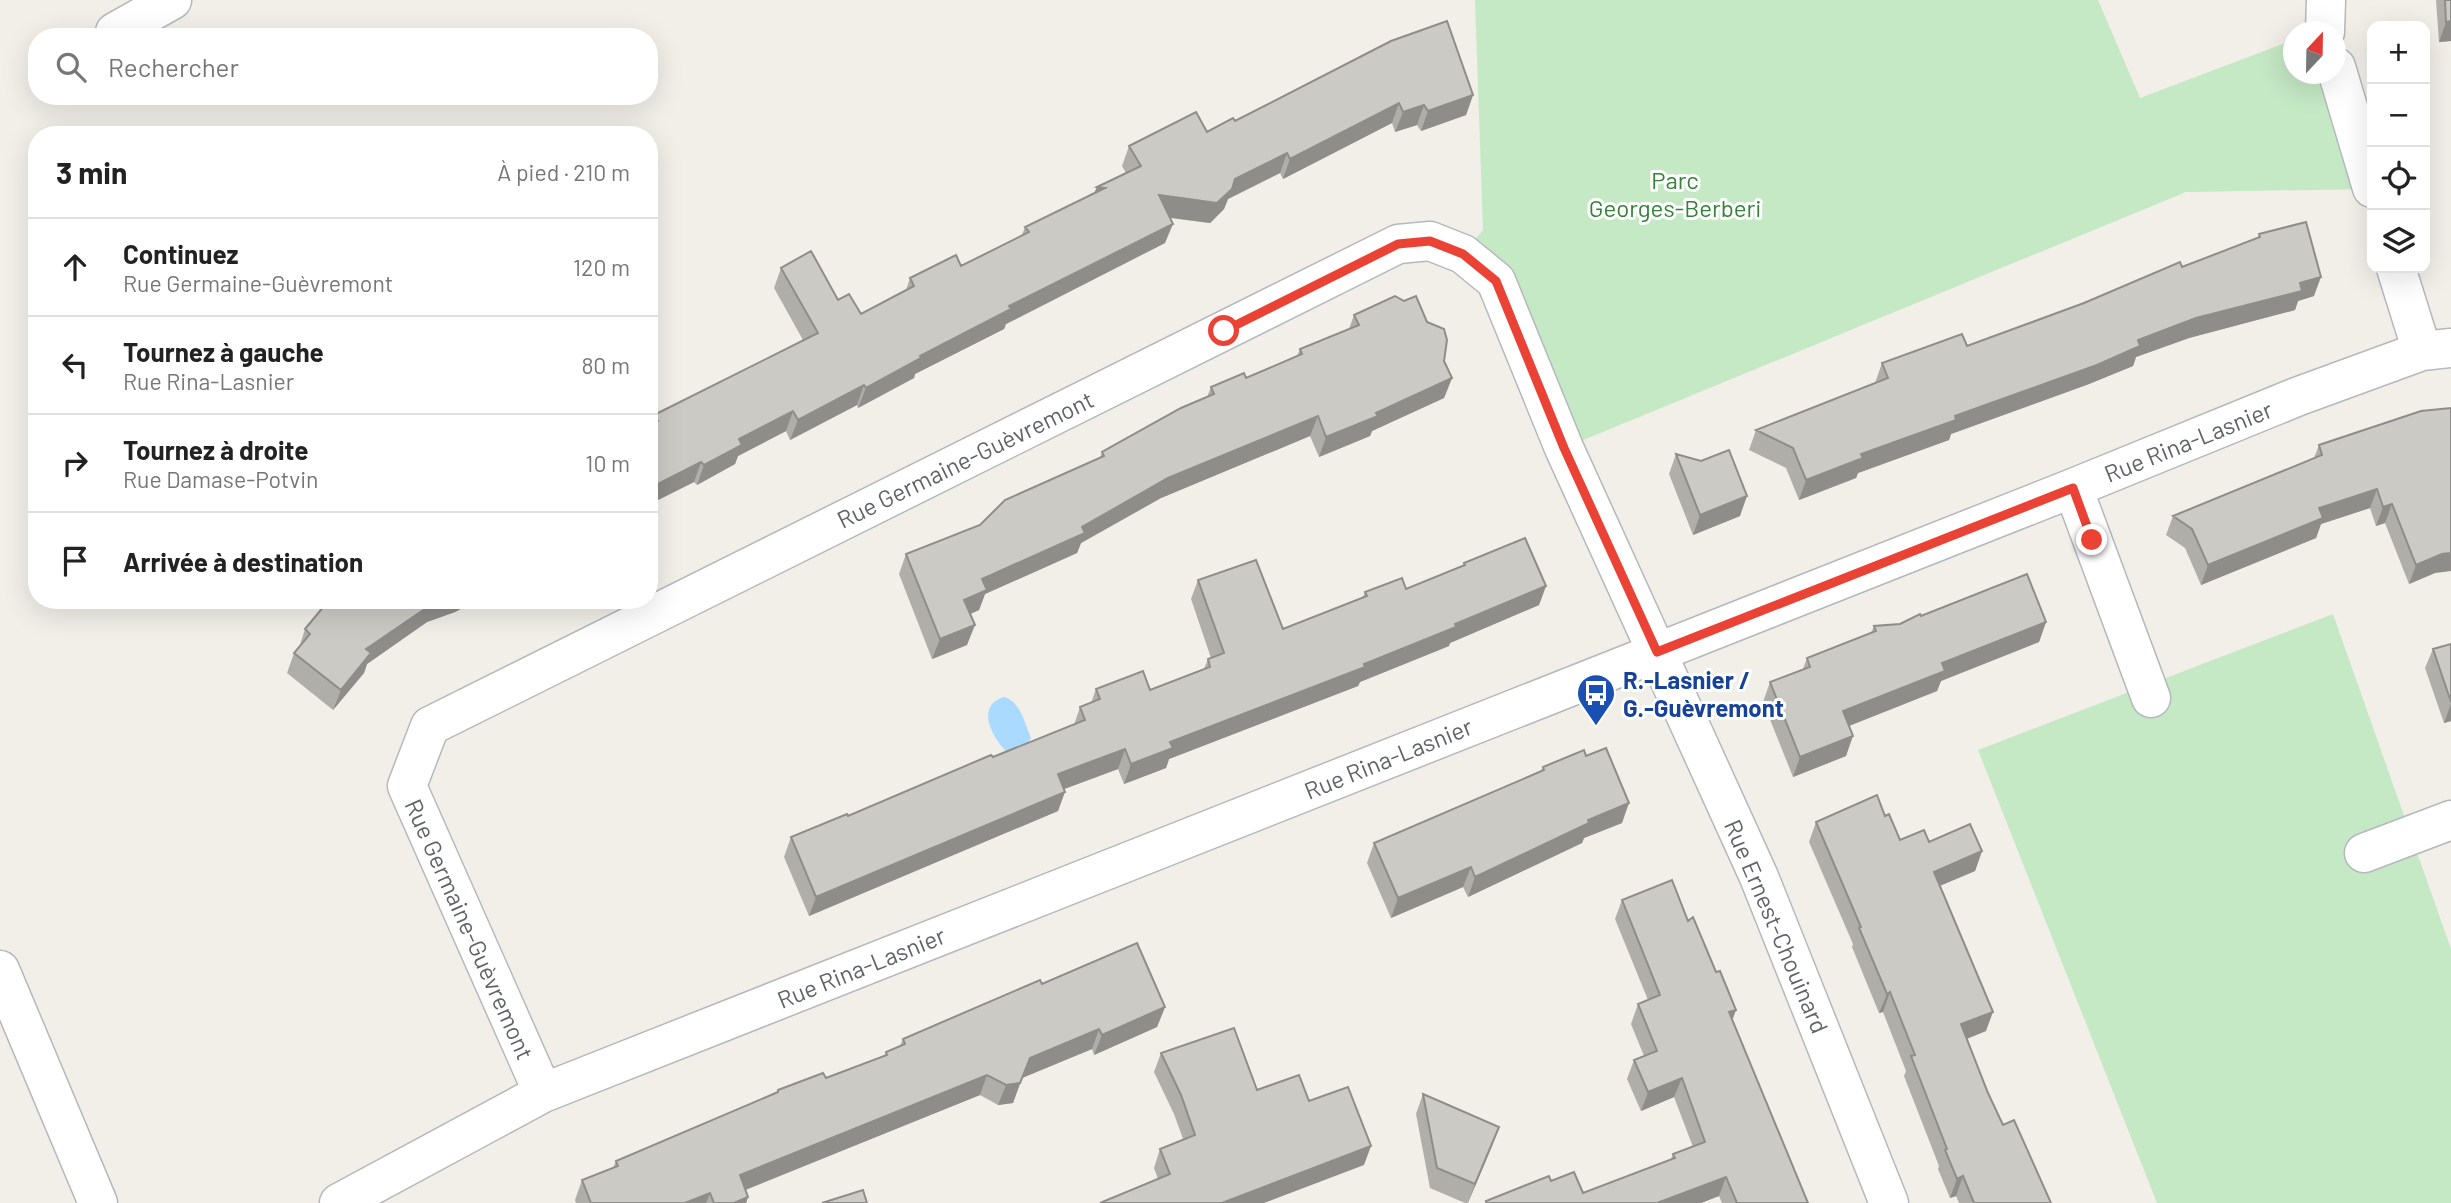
<!DOCTYPE html>
<html lang="fr">
<meta charset="utf-8">
<style>
body{margin:0;font-family:Barlow,sans-serif;background:#f2f2f2;color:#222}
.controls{position:absolute;right:21px;top:21px;display:grid;overflow:hidden;border-radius:14px;box-shadow:0 7px 28px #0002}
.controls button{width:63px;height:63px;display:grid;place-items:center;padding:0;border:0;border-bottom:2px solid #e0e0e0;background:#fff;color:#222;font:35px sans-serif}
.compass{position:absolute;left:2283px;top:21px;width:63px;height:63px;border-radius:50%;background:#fff;box-shadow:0 7px 28px #0002;rotate:22deg}
.stop{position:absolute;width:21px;height:21px;margin:-16px;border:5px solid #ea4335;border-radius:50%;background:#fff}
.stop.end{background:#ea4335;border-color:#fff;box-shadow:0 2px 7px #0008}
.list{margin:0;padding:0;list-style:none}
h2{display:flex;justify-content:space-between;align-items:center;height:91px;margin:0;padding:0 28px;font-size:30px}
h2 small{font-size:23px;font-weight:400;color:#767676}
.list li{display:grid;grid-template-columns:46px 1fr auto;gap:21px;align-items:center;box-sizing:border-box;height:98px;padding:0 28px;border-top:2px solid #e0e0e0}
.list b{display:block;font-size:26px;white-space:nowrap}
.list p{margin:0;font-size:23px;white-space:nowrap;color:#767676}
.list em{font-size:23px;font-style:normal;color:#767676}
.icon{flex:none;width:38px;height:38px;fill:none;stroke:currentColor;stroke-width:2;stroke-linecap:round;stroke-linejoin:round}
.map{position:relative;flex:none;width:2451px;height:1203px;overflow:hidden}
.search{position:absolute;background:#fff;box-shadow:0 7px 28px #0002;left:28px;top:28px;width:630px;height:77px;display:flex;align-items:center;gap:18px;box-sizing:border-box;padding:0 24px;border-radius:28px;color:#767676;font-size:26px}
.panel{position:absolute;background:#fff;box-shadow:0 7px 28px #0002;left:28px;top:126px;width:630px;height:483px;border-radius:28px}
.map>svg:first-child{display:block}
</style>
<div class="map">
<svg width="2451" height="1203" viewBox="0 0 2451 1203">
<rect width="100%" height="100%" fill="#f1efe8"/>
<path fill="#c5e8c5" d="M1475 0H2098L2140 98 2293 40 2294 74H2336L2372 189 2186 192 1564 448 1463 254 1483 230Z
M2333 614 2451 949V1203H2157L1978 750Z"/>
<path fill="#aadaff" d="M1004 697C1021 702 1024 722 1031 738L1026 746 1008 753C993 739 974 706 1004 697Z"/>
<g fill="none" stroke-linecap="round" stroke-linejoin="round">
<defs>
<path id="minor" d="M115 32 172 0
M2325 32 2326 0
M2336 67 2372 188
M2396 268 2422 351
M2073 488 2151 698
M2364 853 2451 820
M0 970 98 1203
M543 1093 407 786 430 726 1398 244 1430 241 1463 254 1496 281 1564 448 1759 877 1889 1203
M339 1203 543 1093 2073 488 2299 396 2422 351 2451 348"/>
</defs>
<use href="#minor" stroke="#b5b8bc" stroke-width="41"/>
<use href="#minor" stroke="#fff" stroke-width="38"/>
</g>
<path fill="#afaea9" d="M2436 0H2451V41L2439 42Z
M1473 95 1466 115 1421 131 1417 125 1395 132 1392 123 1283 179 1280 173 1228 199 1224 209 1210 223 1170 218 1165 243 1006 324 1004 329 915 374 914 378 858 408 857 405 790 440 786 431 738 456 735 464 697 485 694 482 656 501 649 518V426L651 425 654 415 803 340 774 288 781 268 838 300 861 314 906 290 910 278 961 266 1022 235 1025 227 1094 193 1097 187 1126 173 1122 166 1129 146 1207 132 1235 121Z
M2259 234 2314 296 2298 301 2295 310 2189 338 2136 357 2133 366 2089 384 1951 434 1949 440 1858 473 1856 478 1799 500 1786 468 1749 450 1756 430 1875 383 1882 363 1967 346 2258 238Z
M1354 315 1444 361 1452 378 1444 398 1372 431 1370 436 1319 457 1310 436 1161 498 1081 543 1077 553 985 594 979 610 970 614 967 645 932 659 899 574 906 554 980 525 1100 458 1102 452 1207 397 1211 387 1246 378 1297 356 1300 349 1349 329Z
M2421 411 2435 573 2409 584 2385 523 2376 526 2370 508 2321 524 2316 538 2201 585 2185 548 2166 535 2173 516 2314 458 2319 445Z
M1676 454 1740 516 1693 535 1669 474Z
M1464 563 1546 586 1539 605 1450 643 1449 646 1360 682 1358 686 1169 759 1166 768 1124 784 1118 769 1064 789 1058 811 809 916 784 857 791 837 848 816 1074 725 1080 707 1091 703 1096 689 1150 690 1204 669 1208 659 1211 658 1191 599 1198 580 1283 629 1363 597 1365 592 1406 589 1463 566Z
M329 600H478L455 612 427 622 367 664 364 673 333 710 287 673 294 653 299 648 305 629Z
M1921 616 2046 622 2039 642 1941 681 1937 691 1849 726 1846 756 1793 777 1763 702 1770 682 1803 669 1807 658 1871 633 1874 626 1900 624Z
M2451 644V721L2444 723 2425 668 2433 649Z
M1543 767 1622 823 1584 838 1582 843 1468 897 1463 887 1391 918 1367 863 1374 843 1541 771Z
M1885 816 1900 840 1929 842 1982 851 1975 871 1940 886 1986 1031 1966 1039 1988 1093 2003 1125 2051 1203H1959L1956 1196 1950 1198 1938 1169 1939 1166 1904 1076 1906 1071 1883 1012 1879 1013 1852 947 1853 944 1809 842 1816 822Z
M1622 900 1688 921 1736 1010 1732 1020 1808 1203H1722L1719 1196 1701 1203H1485L1486 1201 1551 1181 1583 1193 1671 1159 1673 1154 1693 1147 1674 1097 1641 1111 1627 1079 1634 1060 1644 1056 1631 1024 1638 1004 1648 1000 1615 919Z
M1042 984 1165 1007 1157 1027 1094 1055 1092 1049 1022 1078 1013 1103 998 1105 980 1095 745 1189 748 1197 746 1203H576L575 1200 582 1180 613 1168 616 1161 776 1093 778 1090 826 1078 884 1057 886 1052 900 1046 903 1039Z
M1161 1053 1257 1090 1309 1101 1364 1165 1158 1179 1154 1168 1160 1149 1183 1139 1174 1114 1154 1072Z
M1423 1094 1499 1127 1468 1203H1465L1430 1188 1416 1114Z"/>
<path fill="#8f8d8a" d="M2451 21V41L2439 42 2446 22Z
M1473 95 1466 115 1421 131 1428 111Z
M1399 103 1392 123 1283 179 1290 159Z
M1424 105 1417 125 1395 132 1403 112Z
M1287 153 1280 173 1228 199 1224 209 1210 223 1151 215 1159 195 1235 179Z
M1097 187 1105 188 1089 207Z
M1173 224 1165 243 1006 324 1004 329 915 374 914 378 858 408 866 388 920 356 1009 306Z
M2321 277 2314 296 2298 301 2295 310 2189 338 2136 357 2133 366 2089 384 1951 434 1949 440 1858 473 1856 478 1799 500 1806 480 1861 454 2138 340 2196 318 2300 283Z
M1452 378 1444 398 1372 431 1370 436 1319 457 1326 437Z
M864 385 857 405 790 440 798 420Z
M793 411 786 431 738 456 735 464 697 485 704 465 739 439Z
M1318 416 1310 436 1161 498 1081 543 1077 553 985 594 979 610 957 620 964 600 982 579 1082 527 1168 478Z
M701 462 694 482 656 501 649 518V496L652 487Z
M2377 489 2370 508 2321 524 2316 538 2201 585 2208 565 2319 508Z
M1747 496 1740 516 1693 535 1700 515Z
M2392 504 2385 523 2376 526 2383 507Z
M2451 553V571L2435 573 2409 584 2416 565 2442 554Z
M1546 586 1539 605 1450 643 1449 646 1360 682 1358 686 1169 759 1166 768 1124 784 1131 764 1170 742 1364 664Z
M439 600H478L455 612 427 622 367 664 364 673 333 710 341 690 366 649 435 602Z
M2046 622 2039 642 1941 681 1937 691 1836 731 1843 711 1942 663Z
M975 625 967 645 932 659 940 639Z
M2451 704V721L2444 723Z
M1853 736 1846 756 1793 777 1800 757Z
M1125 749 1118 769 1051 794 1058 774Z
M1065 792 1058 811 809 916 816 897Z
M1629 803 1622 823 1584 838 1582 843 1468 897 1475 877 1588 820Z
M1982 851 1975 871 1927 891 1934 872Z
M1471 867 1463 887 1391 918 1398 898Z
M1890 992 1883 1012 1879 1013 1887 994Z
M1165 1007 1157 1027 1094 1055 1102 1035Z
M1736 1010 1729 1029V1012Z
M1993 1012 1986 1031 1954 1044 1961 1024Z
M1099 1029 1092 1049 1022 1078 1013 1103 998 1105 1006 1085 1030 1058Z
M987 1075 980 1095 733 1195 740 1175Z
M1682 1078 1674 1097 1641 1111 1648 1092Z
M1499 1127 1492 1146 1468 1203 1475 1184Z
M1371 1146 1364 1165 1264 1203H1222Z
M1963 1176 1956 1196 1950 1198 1957 1179Z
M1726 1177 1719 1196 1701 1203H1657Z
M710 1193 706 1203H685Z
M748 1197 746 1203H734Z"/>
<path fill="#cccac5" stroke="#8f8d8a" stroke-width="2" d="M2445 0H2451V21L2446 22Z
M1447 21 1473 95 1428 111 1424 105 1403 112 1399 103 1290 159 1287 153 1235 179 1232 189 1217 203 1159 195 1173 224 1009 306 1011 309 920 356 921 358 866 388 864 385 798 420 793 411 739 439 742 445 704 465 701 462 652 487 658 497 649 502V426L658 421 654 415 818 333 781 268 811 251 838 300 849 294 861 314 914 286 910 278 956 255 961 266 1029 232 1025 227 1105 188 1097 187 1141 166 1129 146 1196 112 1207 132 1233 118 1235 121 1391 41Z
M2306 222 2321 277 2300 283 2302 291 2196 318 2138 340 2140 346 2097 365 1955 416 1956 420 1861 454 1863 458 1806 480 1793 448 1756 430 1888 378 1882 363 1962 334 1967 346 2084 303 2180 262 2182 267 2260 237 2259 234Z
M1395 296 1404 301 1416 296 1427 322 1444 329 1447 340 1444 361 1452 378 1376 413 1378 416 1326 437 1318 416 1168 478 1082 527 1085 533 982 579 987 590 964 600 975 625 940 639 906 554 980 525 1005 500 1104 456 1102 452 1181 408 1214 394 1211 387 1244 373 1246 378 1302 354 1300 349 1359 325 1354 315Z
M2451 408V553L2442 554 2416 565 2392 504 2383 507 2377 489 2319 508 2323 518 2208 565 2192 529 2173 516 2322 455 2319 445 2421 411Z
M1729 450 1747 496 1700 515 1676 454 1701 461Z
M1525 538 1546 586 1455 624 1456 627 1364 664 1365 667 1170 742 1173 748 1131 764 1125 749 1058 774 1065 792 816 897 791 837 847 814 848 816 991 755 993 757 1085 720 1080 707 1100 699 1096 689 1143 671 1150 690 1210 667 1208 659 1224 653 1198 580 1256 560 1283 629 1367 596 1365 592 1402 578 1406 589 1465 565 1464 563Z
M2027 574 2046 622 1942 663 1945 671 1843 711 1853 736 1800 757 1770 682 1810 667 1807 658 1876 631 1874 626 1900 624 1920 614 1921 616Z
M329 600H439L435 602 366 649 371 653 341 690 294 653 310 634 305 629Z
M2451 644V702L2433 649Z
M1606 748 1629 803 1588 820 1589 823 1475 877 1471 867 1398 898 1374 843 1544 770 1543 767 1584 750 1586 756Z
M1877 795 1885 816 1889 814 1900 840 1924 830 1929 842 1970 824 1982 851 1934 872 1993 1012 1961 1024 1988 1093 2003 1125 2014 1120 2051 1203H1974L1963 1176 1957 1179 1945 1150 1947 1149 1911 1056 1915 1055 1890 992 1887 994 1859 928 1861 927 1816 822Z
M1672 880 1688 921 1693 917 1716 972 1720 971 1736 1010 1729 1012 1808 1203H1737L1726 1177 1657 1203H1487L1486 1201 1549 1176 1551 1181 1574 1172 1583 1193 1675 1158 1673 1154 1705 1142 1682 1078 1648 1092 1634 1060 1657 1051 1638 1004 1660 995 1622 900Z
M1137 943 1165 1007 1102 1035 1099 1029 1030 1058 1020 1083 1006 1085 987 1075 740 1175 748 1197 734 1203H714L710 1193 685 1203H591L582 1180 618 1166 616 1161 778 1092V1090L823 1073 826 1078 887 1055 886 1052 905 1044 903 1039 1040 980 1042 984Z
M1234 1028 1257 1090 1299 1075 1309 1101 1348 1087 1371 1146 1222 1203H1100L1170 1174 1160 1149 1195 1135 1181 1095 1161 1053Z
M1423 1094 1499 1127 1475 1184 1437 1168Z
M863 1190 867 1203H822Z"/>
<g fill="none" stroke-linecap="round" stroke-linejoin="round">
<path stroke="#ea4335" stroke-width="9" d="M1224 331 1398 244 1430 241 1463 254 1496 281 1564 448 1657 652 2073 488 2092 540"/>
</g>
<defs>
<symbol id="bus-pin" viewBox="-11 -11 22 30"><path d="M0 17L-7.5 6A9.5 9.5 0 1 1 7.5 6Z" fill="#1a4fb4" stroke="#fff"/><path d="M-5-6H5V4H4V6H2V4H-2V6H-4V4H-5ZM-3.5-4V0h7V-4ZM-3.5 1.2v1.5H-2V1.2ZM2 1.2v1.5H3.5V1.2Z" fill="#fff"/></symbol>
</defs>
<g fill-rule="evenodd">
<use href="#bus-pin" x="1574" y="671" width="44" height="60"/>
</g>
<g text-anchor="middle" dominant-baseline="central" stroke-width="6" stroke-linejoin="round" paint-order="stroke">
<g font-size="24" fill="#348238" stroke="#fff">
<text x="1675" y="179">Parc<tspan x="1675" dy="28">Georges-Berberi</tspan></text>
</g>
<g font-size="24" fill="#5f6368" stroke="#fff">
<text transform="translate(2188 441) rotate(-22)">Rue Rina-Lasnier</text>
<text transform="translate(965 459) rotate(-26)">Rue Germaine-Guèvremont</text>
<text transform="translate(1388 758) rotate(-22)">Rue Rina-Lasnier</text>
<text transform="translate(1777 926) rotate(67)">Rue Ernest-Chouinard</text>
<text transform="translate(470 929) rotate(66)">Rue Germaine-Guèvremont</text>
<text transform="translate(861 967) rotate(-22)">Rue Rina-Lasnier</text>
</g>
<g font-size="24" font-weight="bold" fill="#164399" stroke="#fff" text-anchor="start">
<text x="1623" y="679">R.-Lasnier /<tspan x="1623" dy="28">G.-Guèvremont</tspan></text>
</g>
</g>
</svg>
<div class="controls">
<button>+</button>
<button>−</button>
<button><svg class="icon" aria-label="locate" viewBox="0 0 24 24"><circle cx="12" cy="12" r="6"/><path d="M12 2v4M12 18v4M2 12h4M18 12h4"/></svg></button>
<button><svg class="icon" aria-label="layers" viewBox="0 0 24 24"><path d="M12 4l9 5-9 5-9-5zM3 14l9 5 9-5"/></svg></button>
</div>
<svg class="compass" viewBox="-18 -18 36 36"><path d="M0-13l5 13h-10z" fill="#e53935"/><path d="M0 13l5-13h-10z" fill="#767676"/></svg>
<div class="stop" style="left:1224px;top:331px"></div>
<div class="stop end" style="left:2092px;top:540px"></div>
<div class="search"><svg class="icon" aria-label="search" viewBox="0 0 24 24"><circle cx="10" cy="10" r="6"/><path d="M15 15l6 6"/></svg>Rechercher</div>
<section class="panel">
<h2>3 min<small>À pied · 210 m</small></h2>
<ul class="list">
<li><svg class="icon" aria-label="ahead" viewBox="0 0 24 24"><path d="M12 20V5M6 11l6-6 6 6"/></svg><div><b>Continuez</b><p>Rue Germaine-Guèvremont</p></div><em>120 m</em></li>
<li><svg class="icon" aria-label="left" viewBox="0 0 24 24"><path d="M17 20v-9H6M10 6l-5 5 5 5"/></svg><div><b>Tournez à gauche</b><p>Rue Rina-Lasnier</p></div><em>80 m</em></li>
<li><svg class="icon" aria-label="right" viewBox="0 0 24 24"><path d="M7 20v-9h11M14 6l5 5-5 5"/></svg><div><b>Tournez à droite</b><p>Rue Damase-Potvin</p></div><em>10 m</em></li>
<li><svg class="icon" aria-label="arrive" viewBox="0 0 24 24"><path d="M6 21V4h12l-3 4 3 4H6"/></svg><div><b>Arrivée à destination</b></div></li>
</ul>
</section>
</div>
